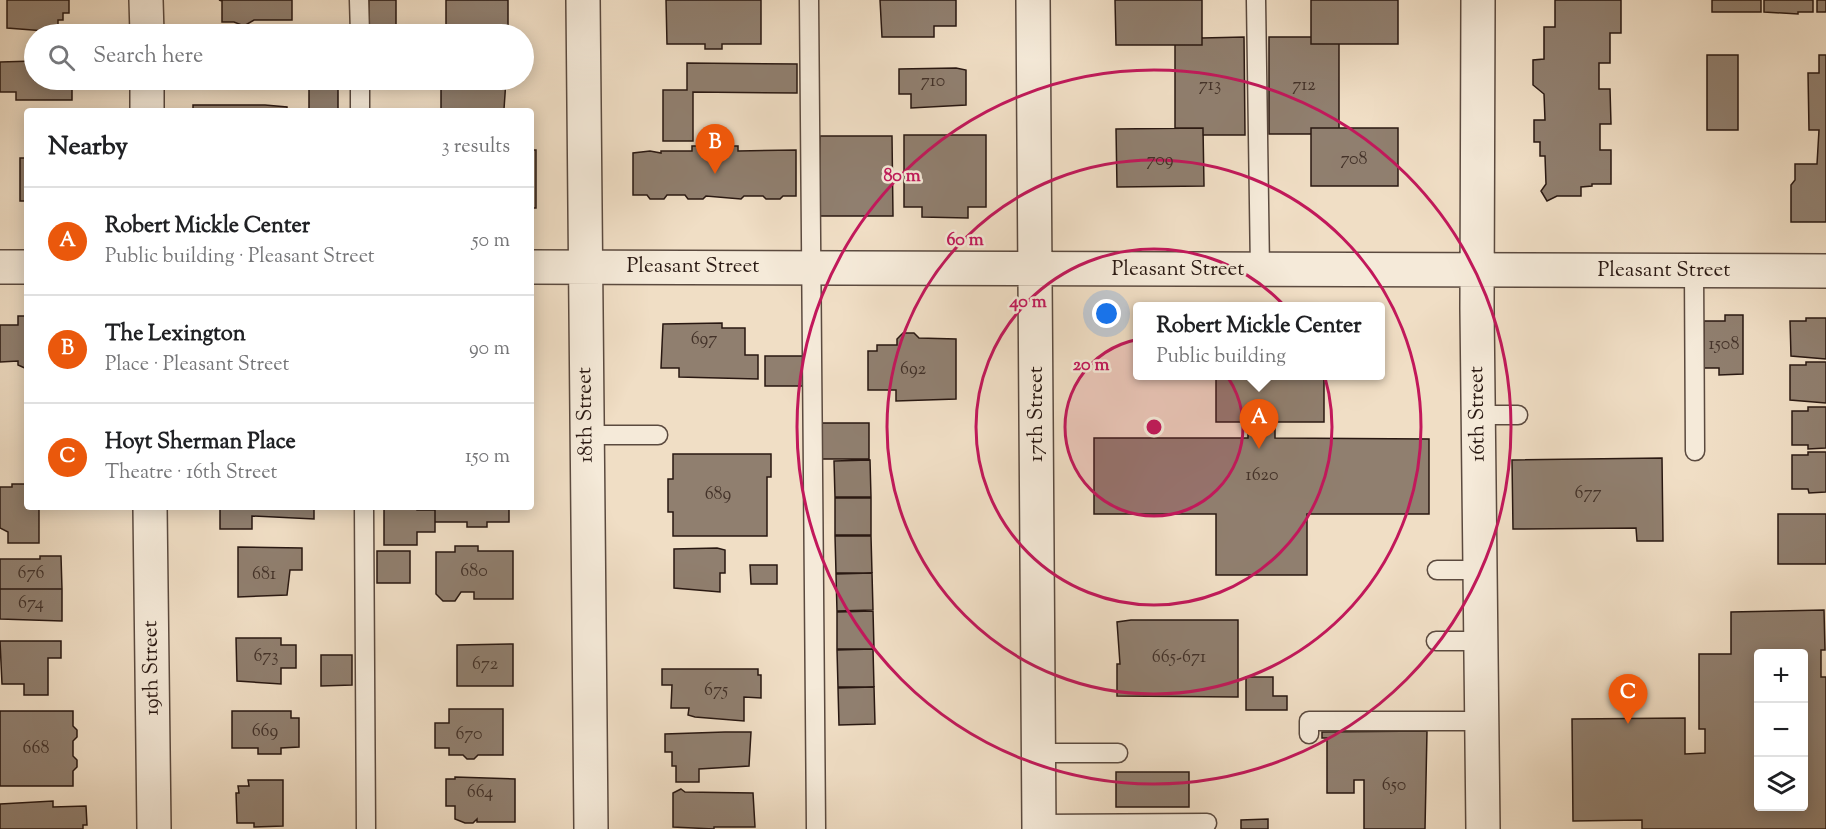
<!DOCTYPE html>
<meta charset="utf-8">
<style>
body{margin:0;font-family:"Sorts Mill Goudy",serif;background:#f2f2f2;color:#202124}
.controls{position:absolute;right:18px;bottom:18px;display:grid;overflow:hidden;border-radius:6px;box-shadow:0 3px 15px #0003}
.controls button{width:54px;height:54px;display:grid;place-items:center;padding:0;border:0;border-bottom:2px solid #e0e0e0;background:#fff;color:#202124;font:30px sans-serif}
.you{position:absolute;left:1107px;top:314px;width:21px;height:21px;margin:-15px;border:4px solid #fff;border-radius:50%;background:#1a73e8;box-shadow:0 0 0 9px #1a73e833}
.badge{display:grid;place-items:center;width:39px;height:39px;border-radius:50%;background:#ea580c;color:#fff;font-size:20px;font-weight:700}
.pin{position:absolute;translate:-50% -50px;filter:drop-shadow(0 2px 3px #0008)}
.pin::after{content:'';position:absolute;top:32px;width:21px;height:18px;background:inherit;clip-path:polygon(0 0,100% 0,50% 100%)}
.popup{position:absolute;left:1133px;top:302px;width:252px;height:78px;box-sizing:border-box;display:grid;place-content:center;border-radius:6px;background:#fff;filter:drop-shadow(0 2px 4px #0005);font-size:20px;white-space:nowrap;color:#757577}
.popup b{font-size:22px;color:#202124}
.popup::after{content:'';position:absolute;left:50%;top:100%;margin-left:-12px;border:12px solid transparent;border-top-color:#fff}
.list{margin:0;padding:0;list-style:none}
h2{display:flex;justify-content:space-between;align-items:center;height:78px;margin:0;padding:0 24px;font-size:26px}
h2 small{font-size:20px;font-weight:400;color:#757577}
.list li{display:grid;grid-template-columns:39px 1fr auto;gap:18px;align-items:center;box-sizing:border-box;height:108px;padding:0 24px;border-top:2px solid #e0e0e0}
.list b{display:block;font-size:22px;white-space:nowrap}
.list p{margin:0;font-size:20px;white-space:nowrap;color:#757577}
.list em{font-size:20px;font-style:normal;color:#757577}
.icon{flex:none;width:33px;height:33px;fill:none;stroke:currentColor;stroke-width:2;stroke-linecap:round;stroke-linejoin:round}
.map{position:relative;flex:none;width:1826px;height:829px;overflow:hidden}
.search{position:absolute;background:#fff;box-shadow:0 3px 15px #0003;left:24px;top:24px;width:510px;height:66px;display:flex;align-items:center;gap:15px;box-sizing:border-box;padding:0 21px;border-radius:33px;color:#757577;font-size:22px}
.panel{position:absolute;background:#fff;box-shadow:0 3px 15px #0003;left:24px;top:108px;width:510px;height:402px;border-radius:6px}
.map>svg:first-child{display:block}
</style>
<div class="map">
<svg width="1826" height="829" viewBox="0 0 1826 829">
<rect width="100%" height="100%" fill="#f0dec5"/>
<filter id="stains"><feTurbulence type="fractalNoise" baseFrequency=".00333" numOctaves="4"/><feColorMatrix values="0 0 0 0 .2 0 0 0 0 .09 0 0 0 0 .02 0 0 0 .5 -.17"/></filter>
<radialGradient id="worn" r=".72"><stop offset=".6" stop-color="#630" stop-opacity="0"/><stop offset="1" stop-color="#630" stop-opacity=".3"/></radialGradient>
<path fill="#907f6f" stroke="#291812" stroke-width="1.5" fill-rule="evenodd" d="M7 0H69V13H63V20H58V32L7 28Z
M219 0H292V20H254L244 26 234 22H222V1Z
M369 0H396V34H369Z
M446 0H508V34H446Z
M666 0H761V44H722V49H705V44H667Z
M880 0H956V26H934V37H882Z
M1115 0H1202V45H1116Z
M1311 0H1398V44H1311Z
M1555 0H1621V33H1610V63H1599V89H1610L1611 124H1600V150H1611V184H1592V186L1581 187V196H1557L1547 201 1541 191 1546 184 1545 156H1540V142H1534V120H1545L1544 94 1533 85V60L1544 59V27H1555Z
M1712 0H1761V12H1712Z
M1764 0H1813V12H1798V14L1764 12Z
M1817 0H1826V12H1817Z
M1244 37 1245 135H1203V128H1175V45H1202V38Z
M1269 37H1311V44H1339V128H1311V134H1269Z
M1707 55H1738V130H1707Z
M1819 55H1826V222H1791V185L1795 180V164H1817L1819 130H1809L1808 73H1819Z
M34 61V80H72V100H16V92H0V62Z
M687 63 797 64V93L693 92V141H663V90H687Z
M956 68 966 70V105L911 108V94H899V69Z
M309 80H338V111H309Z
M441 80H506L504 109 441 111Z
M193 105H265L287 107V111H193Z
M1203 128 1204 186 1117 187 1116 129Z
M1311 128H1398V186H1311Z
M904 135H986V207H968V218L922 217V207H904Z
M820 136H892L893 216H819Z
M692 146H738V151L796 150V196H783L780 199H766L763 196H744L741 199 706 196 703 199H688L685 195H667L664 199H650L647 195H633V153L650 151 661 153V151H692Z
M531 150H536V208H531Z
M20 158H27V201H20Z
M1725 315H1743V374L1719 375V368H1704V321H1725Z
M18 316H27V369L18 365V361L0 362V325H18Z
M1806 318H1826V359L1791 356 1790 321H1806Z
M722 323V328H745V355H758V379L679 377V368H661L663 324Z
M903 333H914L919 338 956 339V399L896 401V390H868V351H877V345H897V339Z
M765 356H803L804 386H765Z
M1806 362H1826V403L1790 400V365H1806Z
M1216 376H1324V422H1275V438L1429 439V514H1307V575H1216V514H1094V438H1248V422H1216Z
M1808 407H1826V448L1808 449V445H1792V411H1808Z
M820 423H869V459H820Z
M1808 452H1826V492L1809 493 1808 489H1792V455H1808Z
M673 454H771V477H767V536H673V512H668V479H673Z
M1662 458 1663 541H1637L1636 528 1513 529 1512 460Z
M870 460 871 497H835L834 461Z
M12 484H27V507H39V543H8V532L0 528V487H12Z
M835 498H871V535H835Z
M220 507H314V519L252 516V529H220Z
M384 507H417V510H435V532H417V545H384Z
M435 507H509V522H487V527H467V522H435Z
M1778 514H1826V564H1778Z
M835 536H871L872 573H836Z
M455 546H478V551H513V599H474V592H461L455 601H443L436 594V552H455Z
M238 547 302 548V570H290L287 595 238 597Z
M717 548 725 550V573H720V592L674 588V549Z
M377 551H410V583H377Z
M40 556H61L62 589H0V559H40Z
M750 565H777V584H751Z
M872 573 873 610 837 611 836 574Z
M0 589H62V621L0 619Z
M1824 610 1825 650H1821V677H1826V829H1642V820L1573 821 1572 719 1685 718V754L1705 753V729H1699V654H1731V612ZM1758 654H1804V806H1758Z
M873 611 874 649H837V612Z
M1131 620H1238V697L1117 696V664H1120L1117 622Z
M236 638H281V645H296V668H281V684L237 681Z
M0 641H61V658H48V695H24V684H2Z
M513 644V686H457V645Z
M873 649 874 687H838L837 650Z
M321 655H352V685L321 686Z
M662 669H758V675H761V698L744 697V721L695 717 688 715 689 708H671L672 685H662Z
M1246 677H1273V696H1287V710H1246Z
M874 687 875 724 839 725 838 688Z
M449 709H503V755H478L474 759H467L463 755H449V748H435V723H449Z
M0 711H73V726L77 730V737L73 741V756L77 760V767L73 771V786H0Z
M232 711H291V718H299V747L281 748V754H258V748H232Z
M1427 731 1425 829H1364V780H1354V793H1327V738H1322V732Z
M725 732H751L749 766 699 769V782H676V766H672V752H665V734Z
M1116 772H1189V807H1116Z
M455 777 515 779V822H477V819L473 823H465L455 819V806H446V779H455Z
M248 780H283V826L254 827V823H237L236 793H239L238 786H249Z
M681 789 685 792 753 793 755 827H714V829L673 827V793Z
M53 801V807L86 806 87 825H83V829H0V804Z
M1268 819V829H1241V820Z"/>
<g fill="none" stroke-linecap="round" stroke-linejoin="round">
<defs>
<path id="lane" d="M359 0 360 34
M809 0 816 829
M1256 0 1260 270
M360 80V111
M1694 271 1695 451
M1478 415H1518
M587 435H658
M364 507 366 829
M1437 570H1480
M1436 641H1481
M1309 734V721H1482
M1039 753H1118
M1039 824 1207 823"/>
<path id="street" d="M146 0 147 34
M583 0 591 829
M1033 0 1039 829
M1478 0 1477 309 1483 829
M147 80V111
M0 267H27
M531 267 1826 271
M150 507 154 829"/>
</defs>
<use href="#lane" stroke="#5b4a3f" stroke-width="21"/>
<use href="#street" stroke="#5b4a3f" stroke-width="36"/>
<use href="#lane" stroke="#f5ead9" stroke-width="18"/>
<use href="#street" stroke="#f5ead9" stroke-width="33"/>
</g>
<circle cx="1154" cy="427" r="89" fill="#c2185b" fill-opacity=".12"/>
<g fill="none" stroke="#c2185b" stroke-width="3">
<circle cx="1154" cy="427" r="89"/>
<circle cx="1154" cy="427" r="178"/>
<circle cx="1154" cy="427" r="267"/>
<circle cx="1154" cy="427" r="357"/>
</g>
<g text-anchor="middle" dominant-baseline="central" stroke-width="5" stroke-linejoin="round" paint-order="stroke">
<g font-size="18" fill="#433229">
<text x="933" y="82">710</text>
<text x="1210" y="86">713</text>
<text x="1304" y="86">712</text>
<text x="1354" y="160">708</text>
<text x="1160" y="161">709</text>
<text x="704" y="340">697</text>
<text x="1724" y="345">1508</text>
<text x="913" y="370">692</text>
<text x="1262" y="476">1620</text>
<text x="1588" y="494">677</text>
<text x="718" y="495">689</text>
<text x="474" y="572">680</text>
<text x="31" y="574">676</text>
<text x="264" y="575">681</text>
<text x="31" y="604">674</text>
<text x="266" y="657">673</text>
<text x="1179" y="658">665-671</text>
<text x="485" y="665">672</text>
<text x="716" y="691">675</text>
<text x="265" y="732">669</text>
<text x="469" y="735">670</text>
<text x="36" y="749">668</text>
<text x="1394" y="786">650</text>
<text x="480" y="793">664</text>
</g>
<g font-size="21" fill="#291812" stroke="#f5ead9">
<text x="693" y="267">Pleasant Street</text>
<text x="1178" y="270">Pleasant Street</text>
<text x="1664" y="271">Pleasant Street</text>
<text transform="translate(1037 414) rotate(-90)">17th Street</text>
<text transform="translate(1478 414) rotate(-91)">16th Street</text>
<text transform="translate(586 415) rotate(-91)">18th Street</text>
<text transform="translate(152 668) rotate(-91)">19th Street</text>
</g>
</g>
<circle cx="1154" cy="427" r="9" fill="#c2185b" stroke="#f5ead9" stroke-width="3"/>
<g font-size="18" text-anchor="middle" font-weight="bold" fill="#c2185b" stroke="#f5ead9" stroke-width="5" stroke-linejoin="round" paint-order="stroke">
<text x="902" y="181">80 m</text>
<text x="965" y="245">60 m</text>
<text x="1028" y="307">40 m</text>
<text x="1091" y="370">20 m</text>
</g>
<rect width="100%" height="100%" filter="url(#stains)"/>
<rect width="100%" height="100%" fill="url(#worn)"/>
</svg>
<div class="controls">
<button>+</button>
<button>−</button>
<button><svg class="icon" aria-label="layers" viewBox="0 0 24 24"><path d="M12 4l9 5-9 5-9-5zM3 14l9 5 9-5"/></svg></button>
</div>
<div class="you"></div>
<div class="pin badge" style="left:1259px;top:449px">A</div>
<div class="popup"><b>Robert Mickle Center</b>Public building</div>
<div class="pin badge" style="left:715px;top:174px">B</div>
<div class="pin badge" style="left:1628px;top:724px">C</div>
<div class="search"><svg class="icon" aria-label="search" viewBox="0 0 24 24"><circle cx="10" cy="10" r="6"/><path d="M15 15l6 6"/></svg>Search here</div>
<section class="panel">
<h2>Nearby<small>3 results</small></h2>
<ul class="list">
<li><span class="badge">A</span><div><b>Robert Mickle Center</b><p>Public building · Pleasant Street</p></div><em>50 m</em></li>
<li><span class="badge">B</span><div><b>The Lexington</b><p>Place · Pleasant Street</p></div><em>90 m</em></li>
<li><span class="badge">C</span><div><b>Hoyt Sherman Place</b><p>Theatre · 16th Street</p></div><em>150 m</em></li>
</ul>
</section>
</div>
